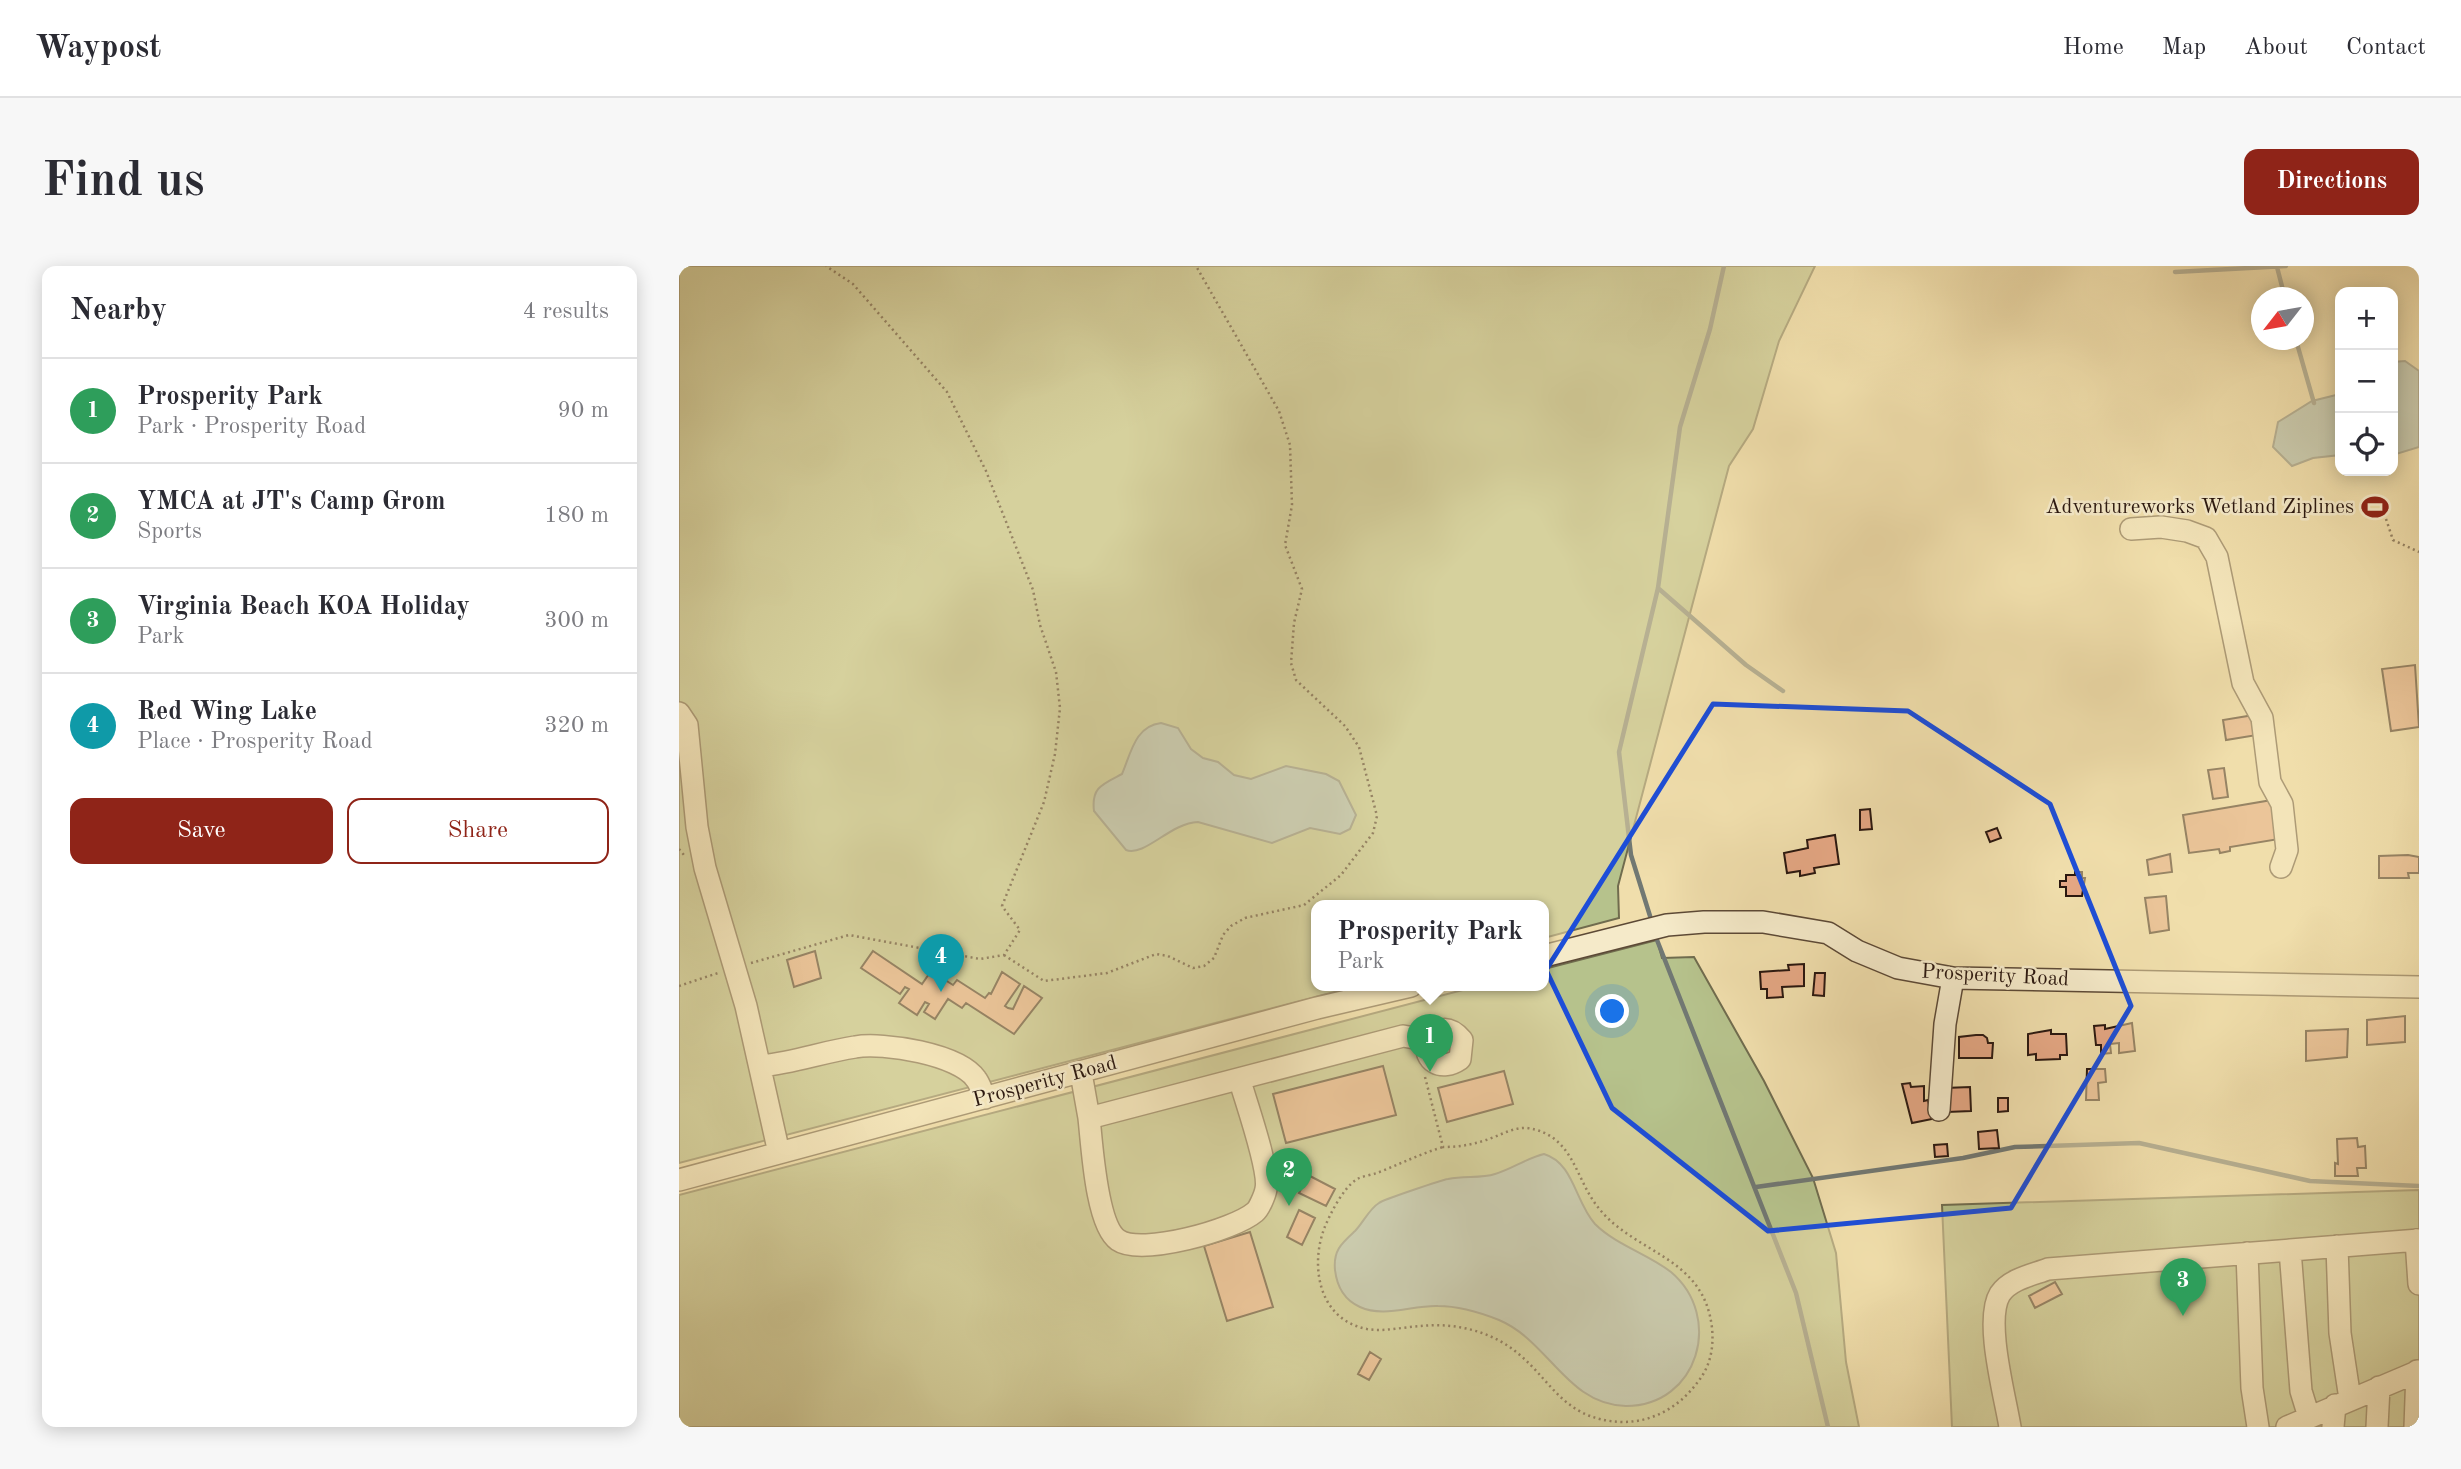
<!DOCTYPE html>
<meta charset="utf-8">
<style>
body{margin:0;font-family:"Old Standard TT",serif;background:#f7f7f7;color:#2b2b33}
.controls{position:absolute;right:21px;top:21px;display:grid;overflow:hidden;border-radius:14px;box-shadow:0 4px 18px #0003}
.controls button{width:63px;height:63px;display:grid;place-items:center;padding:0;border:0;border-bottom:2px solid #e1e1e2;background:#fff;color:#2b2b33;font:35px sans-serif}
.compass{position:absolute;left:1572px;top:21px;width:63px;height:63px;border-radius:50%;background:#fff;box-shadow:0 4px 18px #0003;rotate:239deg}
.you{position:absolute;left:934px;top:746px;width:24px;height:24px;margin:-18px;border:5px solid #fff;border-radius:50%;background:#1a73e8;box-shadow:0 0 0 10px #1a73e833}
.badge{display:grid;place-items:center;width:46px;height:46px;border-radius:50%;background:#8f2418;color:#fff;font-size:23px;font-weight:700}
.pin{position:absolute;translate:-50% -58px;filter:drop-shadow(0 2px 4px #0008)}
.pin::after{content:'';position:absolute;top:37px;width:24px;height:21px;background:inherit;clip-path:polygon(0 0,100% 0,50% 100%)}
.popup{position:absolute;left:632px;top:634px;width:238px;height:91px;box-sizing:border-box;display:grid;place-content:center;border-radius:14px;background:#fff;filter:drop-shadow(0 2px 5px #0005);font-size:23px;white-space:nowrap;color:#7c7c81}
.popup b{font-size:26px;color:#2b2b33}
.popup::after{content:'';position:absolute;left:50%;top:100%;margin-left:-14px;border:14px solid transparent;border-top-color:#fff}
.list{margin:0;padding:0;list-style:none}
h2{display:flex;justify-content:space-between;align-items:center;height:91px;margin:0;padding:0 28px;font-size:30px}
h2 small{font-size:23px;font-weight:400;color:#7c7c81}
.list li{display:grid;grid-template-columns:46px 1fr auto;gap:21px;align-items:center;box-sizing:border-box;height:105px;padding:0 28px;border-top:2px solid #e1e1e2}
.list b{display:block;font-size:26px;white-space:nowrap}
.list p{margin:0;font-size:23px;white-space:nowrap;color:#7c7c81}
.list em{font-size:23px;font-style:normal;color:#7c7c81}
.actions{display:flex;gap:14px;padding:21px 28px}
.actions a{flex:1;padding:16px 0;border:2px solid #8f2418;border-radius:14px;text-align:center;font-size:24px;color:#8f2418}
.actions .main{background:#8f2418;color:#fff}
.icon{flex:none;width:38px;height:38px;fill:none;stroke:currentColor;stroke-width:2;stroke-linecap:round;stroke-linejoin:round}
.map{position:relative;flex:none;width:1740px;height:1161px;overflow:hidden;border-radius:14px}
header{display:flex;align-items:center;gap:42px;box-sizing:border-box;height:98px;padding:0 35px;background:#fff;border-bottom:2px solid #e1e1e2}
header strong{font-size:33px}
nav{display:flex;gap:38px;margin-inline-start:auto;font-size:24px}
.intro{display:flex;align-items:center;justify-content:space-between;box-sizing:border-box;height:168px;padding:0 42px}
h1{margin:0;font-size:49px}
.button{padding:18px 32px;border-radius:14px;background:#8f2418;color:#fff;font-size:24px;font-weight:700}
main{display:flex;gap:42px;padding:0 42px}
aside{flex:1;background:#fff;border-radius:14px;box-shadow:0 4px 18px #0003}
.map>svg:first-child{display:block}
</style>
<header>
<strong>Waypost</strong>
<nav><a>Home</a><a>Map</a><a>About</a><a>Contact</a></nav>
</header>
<div class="intro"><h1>Find us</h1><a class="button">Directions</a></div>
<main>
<aside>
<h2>Nearby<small>4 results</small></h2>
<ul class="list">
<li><span class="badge" style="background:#2e9e5b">1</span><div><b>Prosperity Park</b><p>Park · Prosperity Road</p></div><em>90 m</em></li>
<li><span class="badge" style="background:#2e9e5b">2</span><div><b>YMCA at JT's Camp Grom</b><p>Sports</p></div><em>180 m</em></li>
<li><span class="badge" style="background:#2e9e5b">3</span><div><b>Virginia Beach KOA Holiday</b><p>Park</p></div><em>300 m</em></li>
<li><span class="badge" style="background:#0f9aa8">4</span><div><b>Red Wing Lake</b><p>Place · Prosperity Road</p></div><em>320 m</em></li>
</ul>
<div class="actions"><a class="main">Save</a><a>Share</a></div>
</aside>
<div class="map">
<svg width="1740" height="1161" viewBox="0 0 1740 1161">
<rect width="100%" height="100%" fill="#f0deac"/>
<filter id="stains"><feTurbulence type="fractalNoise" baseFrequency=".00286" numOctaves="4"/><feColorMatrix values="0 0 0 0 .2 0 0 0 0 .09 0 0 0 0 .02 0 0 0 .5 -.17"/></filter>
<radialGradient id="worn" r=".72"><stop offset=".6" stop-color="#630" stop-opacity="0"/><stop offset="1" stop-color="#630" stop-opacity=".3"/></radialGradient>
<path fill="#b6c28c" stroke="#706c4e" stroke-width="2" d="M0 0H1136L1100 75 1074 163 1050 200 939 620 940 652 865 672V640H637V720H678L0 897Z
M978 674 983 692 1015 691 1085 815 1134 912 1157 987 1167 1096 1180 1161H0V929L799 720H865V703Z
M1740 924V1161H1273L1263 939Z"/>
<path fill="#a0b9b6" stroke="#717873" stroke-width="2" d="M1726 95 1740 105V181L1714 189V96Z
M1661 128V189L1634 192 1613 200 1594 181 1599 156 1633 135Z
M482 457 499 462 512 483 524 492 539 496 555 509 572 513 607 500 647 508 660 515 677 549 671 563 661 568 631 562 593 577 519 556C491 557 466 591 447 584L415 545C412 521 424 518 443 508 452 487 456 460 482 457Z
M865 888C895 897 896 936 916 958 937 979 969 988 992 1006 1045 1051 1019 1140 947 1140 888 1139 870 1075 820 1054 800 1046 780 1040 759 1040 733 1039 705 1052 681 1041 665 1034 658 1021 656 1004 654 984 663 977 676 965 684 957 690 943 700 937 703 934 763 914 769 913 785 909 801 913 816 908 833 903 848 892 865 888Z"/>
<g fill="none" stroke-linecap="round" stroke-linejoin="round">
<path stroke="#717873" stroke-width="4.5" d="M1598 1 1606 32
M1496 6 1607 0
M1617 74 1635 137
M979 322 1067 399 1104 425
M971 650 952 589 940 486 979 322 1001 161 1031 63 1045 0
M978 674 1117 1027 1149 1161
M1077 921 1284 892 1336 881 1460 877 1631 915 1740 920"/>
</g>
<path fill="#e5a784" stroke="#2a170f" stroke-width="2" d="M1736 399 1740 461 1712 465 1703 403Z
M1575 449 1578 469 1547 474 1544 454Z
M1545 502 1549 531 1534 533 1529 504Z
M1593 534 1600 573 1551 581V585L1541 587 1540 583 1510 587 1504 549Z
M1191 543 1193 563 1181 564V544Z
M1318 562 1322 572 1311 576 1307 566Z
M1156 569 1160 598 1135 602 1136 607 1121 610V605L1108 607 1105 587 1129 582 1128 574Z
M1491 588 1493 606 1470 609 1468 594Z
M1729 589 1740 591V607H1729L1730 612H1700V590Z
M1396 606H1403V612H1406L1403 630H1387V621H1381V615H1387V609H1396Z
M1487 630 1490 664 1471 667 1466 632Z
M136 685 142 712 115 721 108 694Z
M194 685 243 718 252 705 274 719 278 714 306 732 310 727 312 728 323 706 341 718 326 740 329 742 334 743 345 720 363 732 335 768 287 737 283 742 269 733 256 753 245 746 250 738 246 736 238 749 220 737 230 723 226 721 221 728 182 702Z
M1125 698V720L1103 721 1104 731 1088 732V723H1082L1081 706 1110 704 1109 699Z
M1136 707H1146L1145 730 1134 729Z
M1726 750V776L1688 779V754Z
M1453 757 1456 785 1440 787V777L1431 778 1432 787 1422 788V779H1417L1415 760 1426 759V763Z
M1669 763 1668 791 1627 795V765Z
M1372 764V768H1387L1388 789H1381V793L1357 794V788L1349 789V768Z
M1297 769H1304L1308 772 1309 777H1314L1313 792H1280V771Z
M704 800 717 849 607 877 594 828Z
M1408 803H1426L1427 816 1419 817 1420 834H1407Z
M825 805 834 838 768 856 759 822Z
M1231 817 1232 821 1245 820V835L1249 834 1253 853 1233 857 1223 818Z
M1291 821 1292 845 1268 846 1266 822Z
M1319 832H1329V845L1319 846Z
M1318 864 1320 882 1300 883 1299 866Z
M1678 872 1679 881 1686 880 1687 902H1678L1679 910H1656V897L1659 898 1658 873Z
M1268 878 1269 890 1256 891 1255 879Z
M629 909 656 923 647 940 620 927Z
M620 944 636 952 623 979 608 971Z
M571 966 594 1041 548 1055 525 980Z
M1376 1016 1383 1028 1356 1042 1350 1030Z
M691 1086 702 1093 690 1114 679 1108Z"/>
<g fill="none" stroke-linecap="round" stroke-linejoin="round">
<defs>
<path id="minor" d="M1452 263 1482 261 1508 265 1527 272 1538 291 1564 417 1583 452 1591 516 1603 538 1608 584 1602 601
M0 447 8 459 18 561 26 602 67 740 100 887
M865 690 988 659 1025 656H1084L1149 667 1178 685 1219 702 1274 712 1740 721
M81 800C114 797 143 786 176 781 204 776 280 788 297 813 301 818 303 826 306 832
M402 807 410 852 724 770 747 774C745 796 762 806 781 793L783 774C771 760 761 760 747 774
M1260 844 1266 758 1274 712
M410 852C413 878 417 959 439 974 462 990 555 964 576 946 580 943 586 929 587 923 591 904 567 836 561 815
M0 914 638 742 732 720
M1737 974 1740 1018
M1658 980 1661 1067 1671 1133
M1611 984 1622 1125 1630 1151
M1568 987 1573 1122 1579 1161
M1331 1161C1326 1130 1305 1054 1321 1028 1331 1013 1353 1009 1369 1003L1740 974
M1608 1161 1740 1105
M1654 1161 1656 1139
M1698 1161 1700 1121
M1736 1161 1738 1105"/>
</defs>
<use href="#minor" stroke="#5c4936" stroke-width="24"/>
<path stroke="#2a170f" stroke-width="2.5" stroke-dasharray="2 3.5" stroke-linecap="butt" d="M1707 253 1714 274 1740 286
M0 583 5 589
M325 689 365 715 428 707 477 688 489 690 514 702 525 700 535 692 544 669 552 660 566 652 625 639 662 609 694 567 698 550 680 481 666 460 617 414 612 397 615 357 623 323 606 279 613 239 611 179 600 145 517 0
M72 697 170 669 301 693 325 689 341 664 323 640 365 536 376 488 381 442 377 406 361 359 354 324 307 205 268 126 174 18 147 0
M0 720 39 707
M746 811 764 881C779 881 792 879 807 874 820 870 834 861 848 862 894 868 896 912 918 940 954 988 1025 989 1033 1062 1035 1083 1031 1101 1018 1117 1000 1141 974 1156 944 1156 876 1154 872 1104 821 1075 797 1062 768 1057 742 1060 724 1061 705 1066 688 1063 640 1054 631 1001 645 963 651 948 664 922 678 913 684 910 692 909 698 907 721 898 741 888 764 881"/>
<use href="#minor" stroke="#f5eac9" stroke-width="21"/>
</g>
<path d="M0 0H1740V1161H0ZM1034 438 1229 445 1371 538 1452 740 1332 942 1089 965 933 842 867 704Z" fill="#f0deac" fill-opacity=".55" fill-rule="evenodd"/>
<path fill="none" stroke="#1d4ed8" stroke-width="5" stroke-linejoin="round" d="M1034 438 1229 445 1371 538 1452 740 1332 942 1089 965 933 842 867 704Z"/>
<defs>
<symbol id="stadium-bare" viewBox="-9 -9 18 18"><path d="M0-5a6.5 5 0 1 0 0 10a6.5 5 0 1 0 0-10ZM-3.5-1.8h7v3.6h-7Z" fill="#8f2418" stroke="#f5eac9" stroke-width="2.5" paint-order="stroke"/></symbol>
</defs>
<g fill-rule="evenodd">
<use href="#stadium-bare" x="1677" y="222" width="38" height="38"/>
</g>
<g text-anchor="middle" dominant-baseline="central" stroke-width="5" stroke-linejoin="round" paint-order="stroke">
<g font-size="21" fill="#2a170f" stroke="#f5eac9" text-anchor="end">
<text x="1675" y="241">Adventureworks Wetland Ziplines</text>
</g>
<g font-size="21" fill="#2a170f" stroke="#f5eac9">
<text transform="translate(1316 710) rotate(3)">Prosperity Road</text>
<text transform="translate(366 816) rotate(-15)">Prosperity Road</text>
</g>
</g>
<rect width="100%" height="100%" filter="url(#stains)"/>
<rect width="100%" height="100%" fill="url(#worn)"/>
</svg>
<div class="controls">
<button>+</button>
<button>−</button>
<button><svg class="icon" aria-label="locate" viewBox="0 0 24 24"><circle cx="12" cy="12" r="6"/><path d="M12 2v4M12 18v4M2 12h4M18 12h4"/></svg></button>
</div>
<svg class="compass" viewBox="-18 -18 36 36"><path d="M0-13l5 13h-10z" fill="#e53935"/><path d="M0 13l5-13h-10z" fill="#7c7c81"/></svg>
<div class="you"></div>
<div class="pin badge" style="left:751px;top:806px;background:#2e9e5b">1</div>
<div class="popup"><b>Prosperity Park</b>Park</div>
<div class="pin badge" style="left:610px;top:940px;background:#2e9e5b">2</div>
<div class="pin badge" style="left:1504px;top:1050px;background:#2e9e5b">3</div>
<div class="pin badge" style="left:262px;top:726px;background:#0f9aa8">4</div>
</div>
</main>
